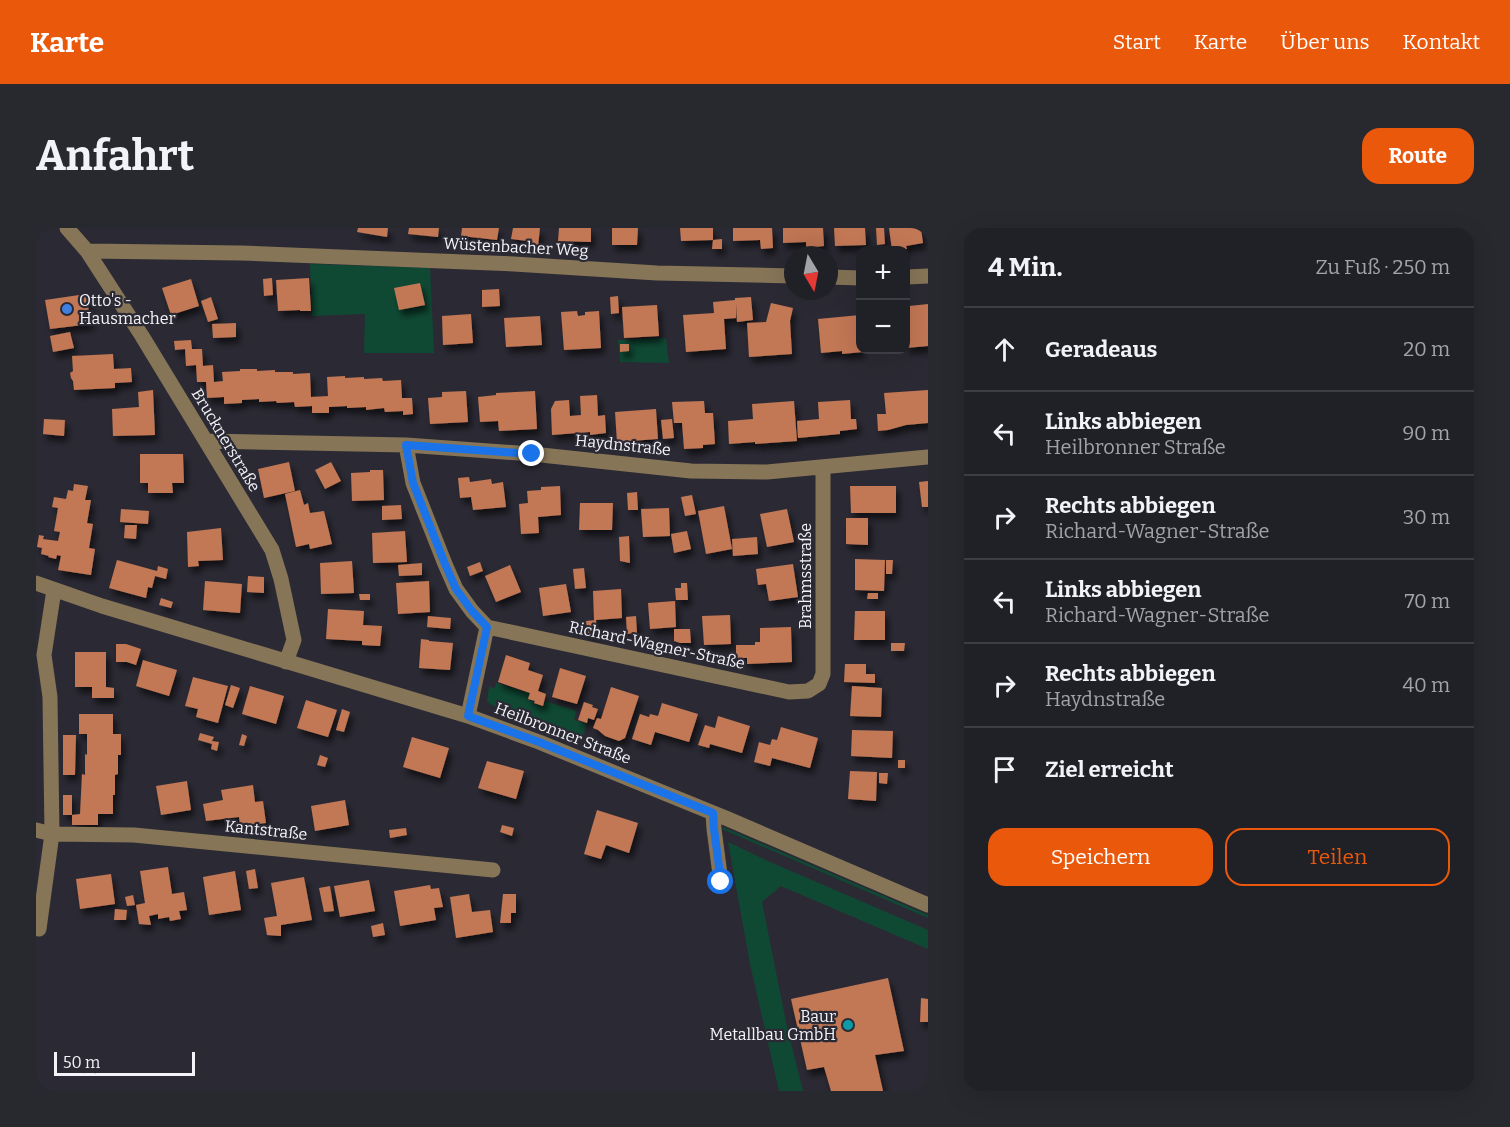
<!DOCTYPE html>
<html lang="de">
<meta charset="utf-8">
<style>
body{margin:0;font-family:Bitter,serif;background:#28282f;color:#f1f3f6}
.controls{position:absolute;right:18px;top:18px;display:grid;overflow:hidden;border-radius:12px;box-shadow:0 6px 24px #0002}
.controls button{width:54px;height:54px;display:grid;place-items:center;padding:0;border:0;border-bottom:2px solid #3d3e44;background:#202027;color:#f1f3f6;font:30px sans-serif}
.compass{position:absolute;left:748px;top:18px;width:54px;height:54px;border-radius:50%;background:#202027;box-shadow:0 6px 24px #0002;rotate:170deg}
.scale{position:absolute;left:18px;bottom:15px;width:141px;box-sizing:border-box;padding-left:6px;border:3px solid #f3f3f9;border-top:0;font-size:16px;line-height:21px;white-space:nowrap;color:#f3f3f9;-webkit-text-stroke:4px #2b2a34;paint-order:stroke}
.stop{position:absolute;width:18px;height:18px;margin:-14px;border:4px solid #1a73e8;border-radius:50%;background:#fff}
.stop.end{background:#1a73e8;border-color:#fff;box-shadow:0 2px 6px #0008}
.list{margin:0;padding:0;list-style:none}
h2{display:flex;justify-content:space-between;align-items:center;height:78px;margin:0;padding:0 24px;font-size:26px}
h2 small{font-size:20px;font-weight:400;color:#a2a3a7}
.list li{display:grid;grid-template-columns:39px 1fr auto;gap:18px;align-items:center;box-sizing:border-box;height:84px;padding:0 24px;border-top:2px solid #3d3e44}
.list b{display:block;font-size:22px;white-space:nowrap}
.list p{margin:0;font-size:20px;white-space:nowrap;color:#a2a3a7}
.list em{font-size:20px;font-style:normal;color:#a2a3a7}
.actions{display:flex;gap:12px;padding:18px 24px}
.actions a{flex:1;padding:14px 0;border:2px solid #ea580c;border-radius:18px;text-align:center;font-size:21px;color:#ea580c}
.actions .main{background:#ea580c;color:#fff}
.icon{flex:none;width:33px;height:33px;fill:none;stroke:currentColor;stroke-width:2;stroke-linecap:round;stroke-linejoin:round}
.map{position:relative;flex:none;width:892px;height:863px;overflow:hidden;border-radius:18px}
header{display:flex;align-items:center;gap:36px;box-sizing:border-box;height:84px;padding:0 30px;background:#ea580c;color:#fff}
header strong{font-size:28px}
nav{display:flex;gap:33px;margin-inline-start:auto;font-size:21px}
.intro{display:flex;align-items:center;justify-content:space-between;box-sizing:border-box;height:144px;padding:0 36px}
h1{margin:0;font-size:42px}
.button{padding:15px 27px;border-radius:18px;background:#ea580c;color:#fff;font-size:21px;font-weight:700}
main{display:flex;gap:36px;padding:0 36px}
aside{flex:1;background:#202027;border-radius:18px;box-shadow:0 6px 24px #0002}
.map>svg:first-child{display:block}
</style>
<header>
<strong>Karte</strong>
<nav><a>Start</a><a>Karte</a><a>Über uns</a><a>Kontakt</a></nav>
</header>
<div class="intro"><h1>Anfahrt</h1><a class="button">Route</a></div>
<main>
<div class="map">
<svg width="892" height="863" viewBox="0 0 892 863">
<defs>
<filter id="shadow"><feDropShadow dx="3.5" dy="6" stdDeviation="3" flood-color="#0009"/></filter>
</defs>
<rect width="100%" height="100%" fill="#2b2a34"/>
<path fill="#0f4934" d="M274 36 394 40 398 125H328L329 86 276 88Z
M630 110 633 135 584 134 582 112Z
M460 455 494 465 492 471 498 474V476L507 478 509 473 538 482 540 484 538 492 551 496 547 508 544 509 458 478 451 474 453 459 459 460Z
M687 599 892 687V690L686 601Z
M692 614 734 634 892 702V721L745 658 726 674 751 799 767 863H743L714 736Z"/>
<path fill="#c27755" filter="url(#shadow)" d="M322 0H352L351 9 321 4Z
M373 0H403L402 9 372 6Z
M426 0H463L461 12 425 8Z
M477 0H504L502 19 491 17V13L475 11Z
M523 0H555V14L522 13Z
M576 0H602L601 17H576Z
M644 0H677V12L686 11V21H676L677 12 645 13Z
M697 0H736L737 20 725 21 724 12 697 13Z
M747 0H787L788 18 770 20V14L747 15Z
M798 0H829L830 17 799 18Z
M840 0H848L849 16 841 17Z
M853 0H885L887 15 870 18 871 21 856 22Z
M236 50 237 67 228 68 227 51Z
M273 50 275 83H264V82L242 83 240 52Z
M155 51 163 78 135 87 126 60Z
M384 55 389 77 363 82 358 60Z
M463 61 464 78 446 79V62Z
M50 66 55 96 14 101 9 72Z
M582 68 583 85 575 86 574 69Z
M175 69 182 91 172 94 165 73Z
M715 69 717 92 701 94 700 76V90L688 91 690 121 650 124 647 87 678 85 677 74 699 72V70Z
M735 75 757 80 754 93 756 126 713 129 711 95 730 94Z
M892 76V118L870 120V97L874 96 873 78Z
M621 77 623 108 588 110 586 79Z
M541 83 542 88 549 87V84L563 83 565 120 528 122 525 84Z
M435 86 437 115 407 117 406 88Z
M824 87V122H827V124L806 126V123L785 125 782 91Z
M504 88 506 117 470 119 468 90Z
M200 95V109L177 110 176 96Z
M34 104 38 120 17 124 14 108Z
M155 112 156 121H166L167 138 177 137 178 154 187 153 186 144 204 143V141H221V143L239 142V144H257V146L274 145 275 169 292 168 291 149 309 148V150L328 149V151L346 150 347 153 365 152 366 170H376L377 186 367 187V183L349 184 348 180 330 182V179L311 180V178L293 179V185H276V178L259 179 258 174 241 175 240 173 223 174V171L206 172V175L188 176V169L171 170 170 154H161L160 137 150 138 149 121 139 122 138 113Z
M584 116H593V123L584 124Z
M77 126 78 141 95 140 96 154 79 155V160L38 162 37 153 35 150 34 145 37 143 36 128Z
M117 162 119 207 77 208 76 181 103 179 102 164Z
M892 162V195L870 197 852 202 842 203 841 186H850L848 165Z
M430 163 432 194 394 196 392 170 406 169V164Z
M499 163 501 201 463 203 462 193 444 194 442 169 460 167V165Z
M561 167 562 188 569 187 570 205 554 207V204L516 207 515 181 519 173 533 172 534 188 545 187 544 168Z
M814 172 815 191H820L821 201 804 203V206L762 210 761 193 783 191 782 174Z
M668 173 669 185H677L679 216 667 217V220L648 221 646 195H638L636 174Z
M758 173 761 213 719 216V214L693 216 692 193 717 191 716 176Z
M620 181 622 211 581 214 579 184Z
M8 191 29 192 28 208 7 206Z
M636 191 638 210 627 211 625 192Z
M104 226H147L148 255H136L137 265H112V255H104Z
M253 234 259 263 228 270 222 241Z
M295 234 305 253 289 261 279 242Z
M334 242H347L348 272 316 273 315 245 334 244Z
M433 249 434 254 455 251 456 256 467 254 470 279 437 282 435 269 424 270 422 250Z
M892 253V279H886L883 254Z
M38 256 52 258 49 272H55L51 295 57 296 53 320 59 321 55 347 22 342 25 328 21 327 20 331 12 329 13 328 5 326 6 320 1 319 3 307 8 308 7 311 22 313 24 304 18 303 22 280 16 279 18 269 30 271 32 262 37 263Z
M524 258 525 287 502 289 503 305 485 306 483 276 492 275 491 263 505 262V259Z
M814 258H860V285H815Z
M264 262 268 277 272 275 274 285 288 283 296 316 274 321 273 316 260 319 249 266Z
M601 264 602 282H592L591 265Z
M656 267 660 286 649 288 645 269Z
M544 275H577L576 302H543Z
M365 277 366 291 346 292V278Z
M688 278 696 321 670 326 662 283Z
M633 280 634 308 607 309 605 281Z
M85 281 113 283 112 296 84 294Z
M751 281 758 314 731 319 724 286Z
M810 290H832V317L810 316Z
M89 297H101L100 311 88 310Z
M185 300 187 332 162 333 163 338 152 339 151 304Z
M369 303 371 334 337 335 336 305Z
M651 303 655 321 638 325 635 306Z
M593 308 594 335 584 333 583 309Z
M721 309 722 326 697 328 696 311Z
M819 331 849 332 848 363 819 362Z
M81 332 121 343 122 338 132 341 130 351 119 348 116 360 112 359 110 370 73 360Z
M850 332H857L856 346H850Z
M316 333 318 365 285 366 284 335Z
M444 334 447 343 434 348 431 339Z
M386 335V347L363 348 362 337Z
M757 336 762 369 733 373 730 356 722 357 720 341Z
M474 337 485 364 460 374 449 348Z
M548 340 550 360 539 361 537 341Z
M212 348 228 349V365L211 364Z
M169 353 206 356 204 385 167 382Z
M393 353 394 384 362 386 360 355Z
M645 355H651L652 372H640L639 360H645Z
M530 356 535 384 507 388 503 360Z
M585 361 586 390 560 392 561 405 552 406 550 393 560 392H558L557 363Z
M832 365H842V371H831Z
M323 366H334V372H324Z
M125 370 137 374 135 380 123 377Z
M639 373 640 399 614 401 612 375Z
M292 381 328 383 327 397 346 398 344 418 326 417V413L290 411Z
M819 383H849V412H818Z
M694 387 695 416 668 417 666 388Z
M392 388 415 390 414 401 391 399Z
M600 388 601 405 591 406 590 389Z
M755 399 756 434 711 436V430H700V417H719V414H724V400Z
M638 401H654L655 415H644L638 413Z
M385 411 393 412V413L417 415 414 442 383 440Z
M855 415H869L868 423H855Z
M80 416H90L105 421 100 437 91 434H80Z
M39 424H70V459L78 460V470H56V459H39Z
M470 427 494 435 492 442 507 447 502 463 510 466 507 478 498 475 499 473 492 471 494 465 462 454Z
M107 432 141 442 133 468 100 458Z
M809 436H830V446H839V455L808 454Z
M524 440 550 448 541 476 516 469Z
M157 449 192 458 182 495 160 489 162 481 149 478Z
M195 457 204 460 197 480 189 477Z
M214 458 248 468 240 496 206 486Z
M816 458 846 460 845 489 814 488Z
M575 459 603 468 589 510 583 513 569 508 562 502 557 500 561 490 565 491Z
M270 472 301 482 292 509 261 500Z
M548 474 557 477 556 479 562 481 558 492 552 490 551 495 542 492Z
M626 475 662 486 653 514 619 504 615 517 596 511 604 486 613 489 614 486 622 488Z
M306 481 314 484 308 504 300 502Z
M43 486H77V506H85V527H82V546L79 547V567H77V586H62V597H36V587L44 586 46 546 49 547V526L51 527V506H43Z
M682 488 714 498 706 525 674 516 673 520 662 517 669 497 679 500Z
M745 499 782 510 774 540 736 530 734 538 718 534 723 514 734 517 736 511 741 512Z
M816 502 857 503 856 530 815 528Z
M164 505 178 509 176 513 183 514 181 523 175 521 176 516 162 512Z
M206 506 211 508 208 518 203 517Z
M27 507H40L39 547H27Z
M376 509 413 520 404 550 367 539Z
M284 527 292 530 289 539 281 537Z
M862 532H869V540H862Z
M451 533 488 543 480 571 442 560Z
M814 543 841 544 840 573 812 571Z
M843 545H852L851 556 843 555Z
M151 553 155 582 125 587 120 558Z
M217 557 219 574 227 573 230 595 204 598 203 589 170 593 167 576 187 572 185 562Z
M27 567H36V587H27Z
M309 572 313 597 279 603 275 578Z
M561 582 602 595 593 625 570 617 565 631 548 626Z
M466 597 478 600 476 608 464 604Z
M370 600 371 607 354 610 353 602Z
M132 639 136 666 148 664 151 682 143 683 145 691 134 693 133 689 122 691V686L113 688 115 697 103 696 100 677 109 675 104 643Z
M219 641 222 660 213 661 210 643Z
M199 643 205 682 173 687 167 649Z
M75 646 79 676 44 681 40 651Z
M268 649 276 692 245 697V708L231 707 228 690 241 688 235 655Z
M333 652 339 683 304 689 298 658Z
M394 657 395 661 403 660 407 679 398 680 400 692 364 698 358 663Z
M294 658 298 683 288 684 283 660Z
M433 666 436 684 454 682 457 704 420 710 414 669Z
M467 666H480V685H475V695H464Z
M97 667 99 677 91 678 89 669Z
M79 681 91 682 90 692H78Z
M347 695 349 707 337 709 335 698Z
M852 750 868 823 839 827 847 863H795L788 839 771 842 755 771Z
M885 770 892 771V794H884Z"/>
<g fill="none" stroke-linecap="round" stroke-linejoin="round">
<path stroke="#867557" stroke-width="15" d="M31 0 51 23 106 108 236 322 245 351 258 412 250 434
M51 23 205 25 478 36 621 45 757 48
M793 49 824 50
M870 49 892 48
M170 213 370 217 496 226 655 243 731 244 892 229
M370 217 377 255 409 336 420 361 436 383 451 399 753 464 772 463 783 456 787 446V240
M0 355 66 378 432 488 503 514 692 591 892 677
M432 488 451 399
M677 585 678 601 685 654
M0 602 16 606 98 607 457 642
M3 701 16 606 14 469 8 427 18 362"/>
</g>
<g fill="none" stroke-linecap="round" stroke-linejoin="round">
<path stroke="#1a73e8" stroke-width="8" d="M496 226 370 217 377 255 409 336 420 361 436 383 451 399 432 488 503 514 677 585 678 601 685 654"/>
</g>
<circle fill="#3f7fe0" stroke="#2b2a34" stroke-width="2" cx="31" cy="81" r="6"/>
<circle fill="#0f9aa8" stroke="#2b2a34" stroke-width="2" cx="812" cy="797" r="6"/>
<g text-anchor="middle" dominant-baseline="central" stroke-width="4.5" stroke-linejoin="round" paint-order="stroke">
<g font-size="16" fill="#f3f3f9" stroke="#2b2a34">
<text transform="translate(480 19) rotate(3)">Wüstenbacher Weg</text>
<text transform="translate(190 212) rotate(59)">Brucknerstraße</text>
<text transform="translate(587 217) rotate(6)">Haydnstraße</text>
<text transform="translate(769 348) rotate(-90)">Brahmsstraße</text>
<text transform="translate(621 417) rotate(12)">Richard-Wagner-Straße</text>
<text transform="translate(527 505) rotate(21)">Heilbronner Straße</text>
<text transform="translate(230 602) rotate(6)">Kantstraße</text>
</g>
<g font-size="16" fill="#f3f3f9" stroke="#2b2a34" text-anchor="start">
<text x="43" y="72">Otto's -<tspan x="43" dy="18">Hausmacher</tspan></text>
<text x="800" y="788" text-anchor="end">Baur<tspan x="800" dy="18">Metallbau GmbH</tspan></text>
</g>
</g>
</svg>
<div class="controls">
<button>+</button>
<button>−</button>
</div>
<svg class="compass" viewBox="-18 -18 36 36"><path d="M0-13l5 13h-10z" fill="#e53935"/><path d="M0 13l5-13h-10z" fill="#a2a3a7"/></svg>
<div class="scale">50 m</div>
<div class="stop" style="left:685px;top:654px"></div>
<div class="stop end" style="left:496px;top:226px"></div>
</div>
<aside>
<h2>4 Min.<small>Zu Fuß · 250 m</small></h2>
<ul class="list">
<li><svg class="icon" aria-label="ahead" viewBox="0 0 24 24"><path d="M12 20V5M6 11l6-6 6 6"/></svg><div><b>Geradeaus</b></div><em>20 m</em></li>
<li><svg class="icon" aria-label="left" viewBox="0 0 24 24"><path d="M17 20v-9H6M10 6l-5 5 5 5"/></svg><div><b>Links abbiegen</b><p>Heilbronner Straße</p></div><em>90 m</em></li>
<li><svg class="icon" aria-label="right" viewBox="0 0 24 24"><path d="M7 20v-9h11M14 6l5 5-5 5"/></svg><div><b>Rechts abbiegen</b><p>Richard-Wagner-Straße</p></div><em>30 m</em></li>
<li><svg class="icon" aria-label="left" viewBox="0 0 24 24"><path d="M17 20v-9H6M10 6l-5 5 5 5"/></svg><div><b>Links abbiegen</b><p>Richard-Wagner-Straße</p></div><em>70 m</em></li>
<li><svg class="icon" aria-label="right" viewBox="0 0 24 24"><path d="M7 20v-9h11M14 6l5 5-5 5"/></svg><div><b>Rechts abbiegen</b><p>Haydnstraße</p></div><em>40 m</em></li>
<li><svg class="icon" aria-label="arrive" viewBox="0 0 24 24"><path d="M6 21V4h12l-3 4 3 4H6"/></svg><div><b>Ziel erreicht</b></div></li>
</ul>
<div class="actions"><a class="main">Speichern</a><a>Teilen</a></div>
</aside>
</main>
